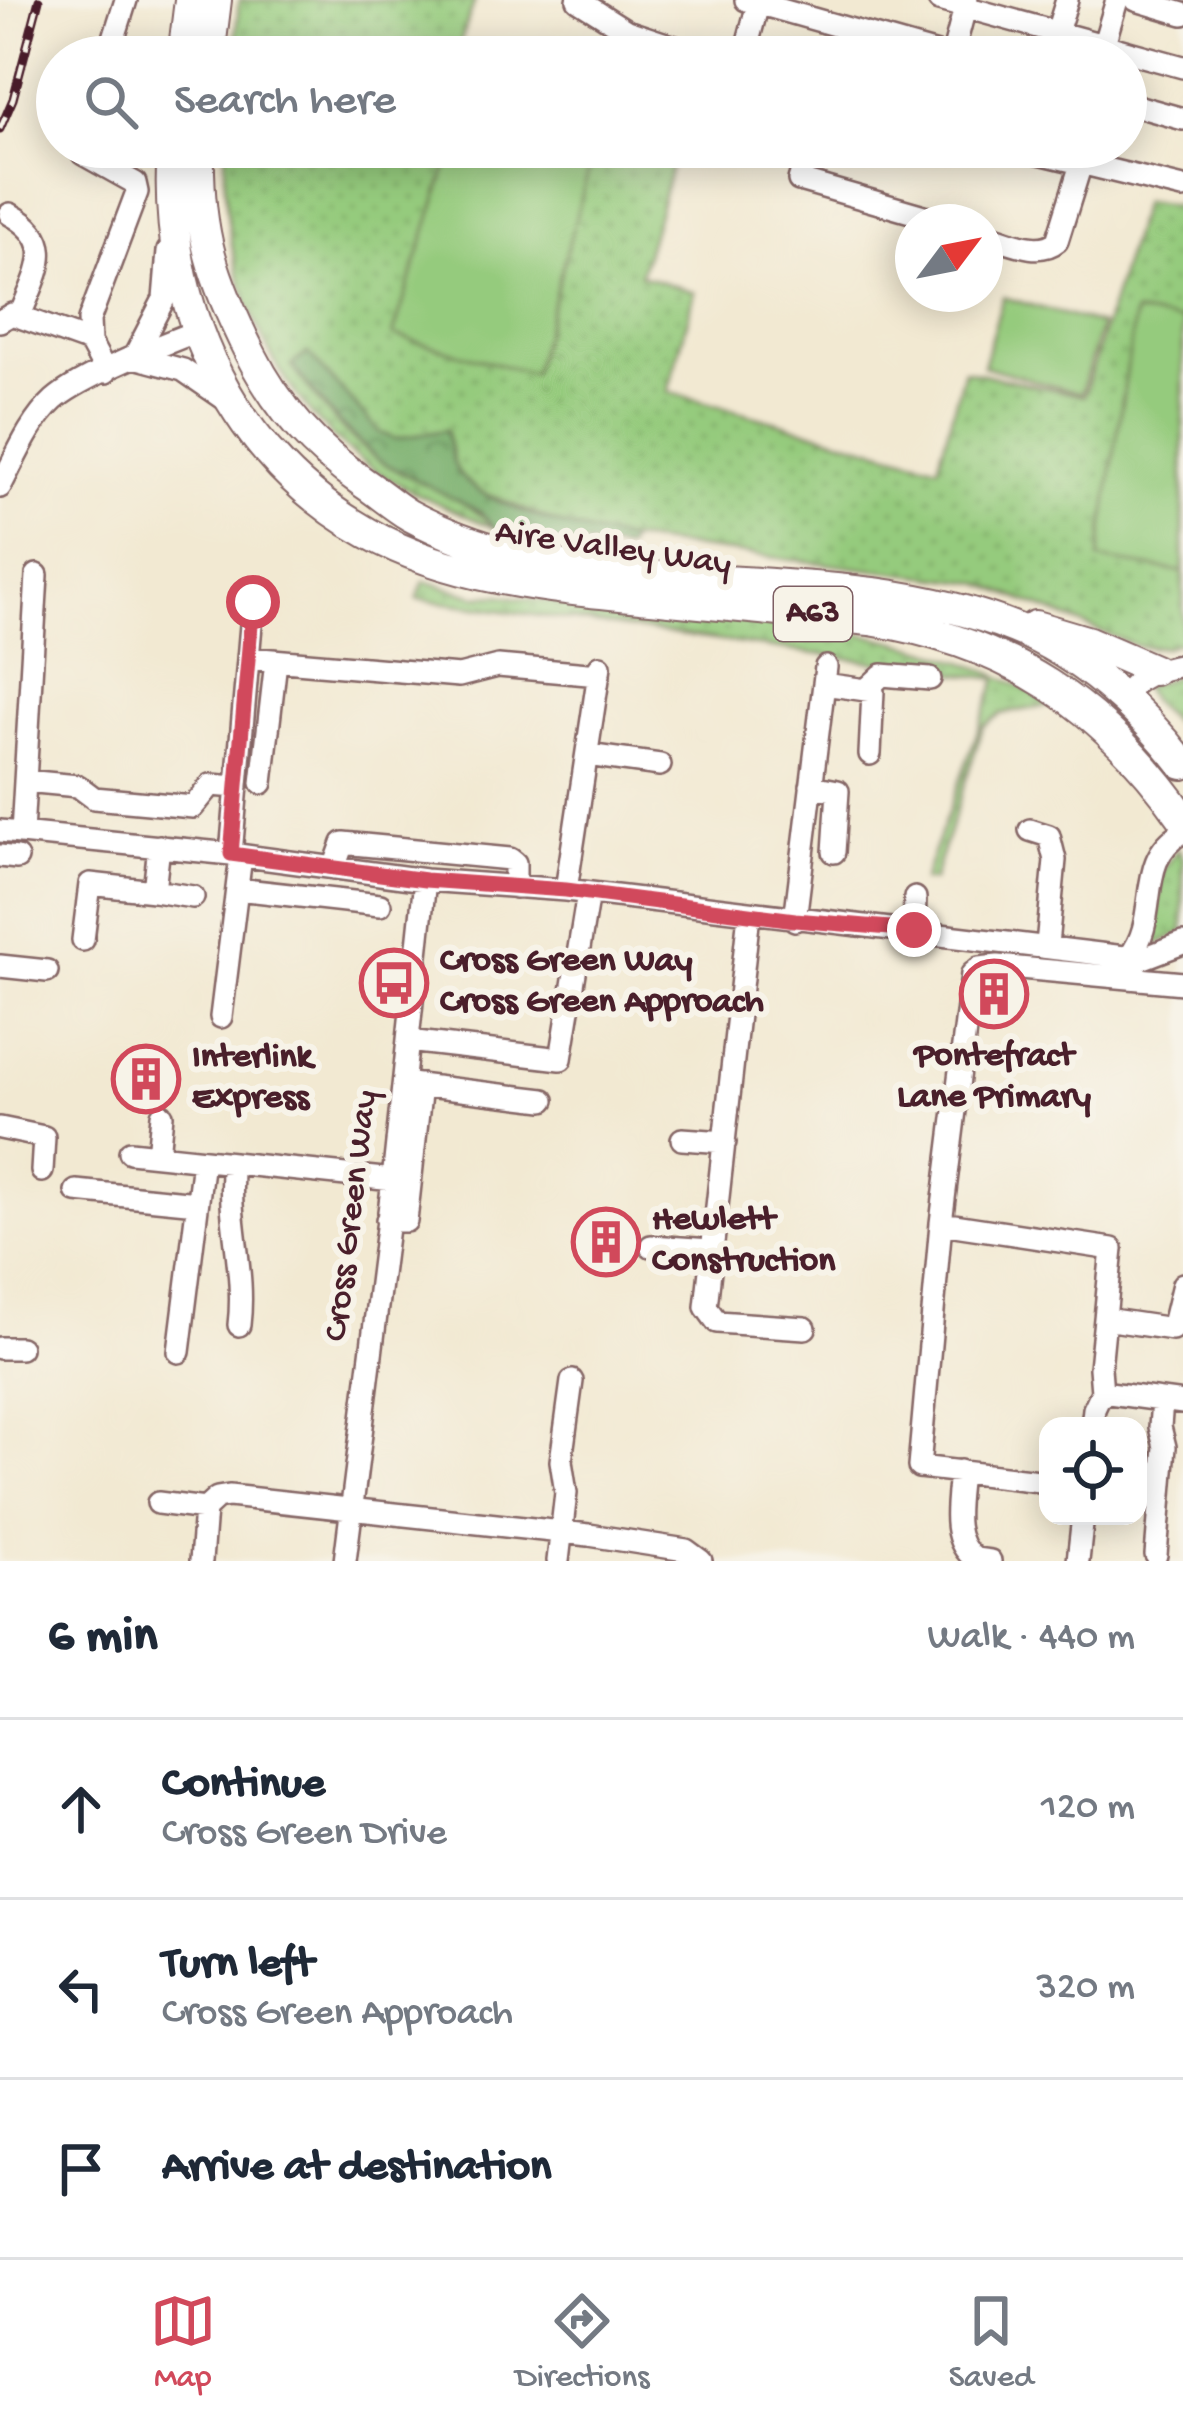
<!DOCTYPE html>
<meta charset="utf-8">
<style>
body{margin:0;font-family:"Gochi Hand",sans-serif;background:#f2f2f3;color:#1f2937}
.controls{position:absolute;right:36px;bottom:36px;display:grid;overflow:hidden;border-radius:24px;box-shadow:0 6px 30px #0003}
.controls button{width:108px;height:108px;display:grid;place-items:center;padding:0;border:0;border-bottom:3px solid #e0e1e3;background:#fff;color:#1f2937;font:60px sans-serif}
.compass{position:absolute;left:895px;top:204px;width:108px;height:108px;border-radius:50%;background:#fff;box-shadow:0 6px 30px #0003;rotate:58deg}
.stop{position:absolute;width:36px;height:36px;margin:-27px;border:9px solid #d1495b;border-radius:50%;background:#fff}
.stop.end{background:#d1495b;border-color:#fff;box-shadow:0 3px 12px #0008}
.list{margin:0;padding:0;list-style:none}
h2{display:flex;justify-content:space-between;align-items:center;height:156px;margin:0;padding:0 48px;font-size:51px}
h2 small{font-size:39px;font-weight:400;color:#747a83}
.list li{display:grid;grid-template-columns:78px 1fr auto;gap:36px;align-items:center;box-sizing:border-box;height:180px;padding:0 48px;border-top:3px solid #e0e1e3}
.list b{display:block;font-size:45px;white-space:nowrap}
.list p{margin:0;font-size:39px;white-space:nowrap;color:#747a83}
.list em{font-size:39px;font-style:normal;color:#747a83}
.icon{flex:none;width:66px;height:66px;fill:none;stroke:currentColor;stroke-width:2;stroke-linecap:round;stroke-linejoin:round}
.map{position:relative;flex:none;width:1183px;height:1561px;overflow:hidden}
.search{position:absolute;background:#fff;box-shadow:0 6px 30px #0003;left:36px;right:36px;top:36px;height:132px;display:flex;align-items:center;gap:30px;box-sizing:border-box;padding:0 42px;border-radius:66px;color:#747a83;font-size:45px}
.sheet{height:696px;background:#fff}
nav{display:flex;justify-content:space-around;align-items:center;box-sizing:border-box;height:168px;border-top:3px solid #e0e1e3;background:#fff;font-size:33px;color:#747a83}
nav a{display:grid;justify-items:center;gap:6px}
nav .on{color:#d1495b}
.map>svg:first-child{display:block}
</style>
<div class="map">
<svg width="1183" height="1561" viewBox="0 0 1183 1561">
<defs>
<pattern id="grass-dots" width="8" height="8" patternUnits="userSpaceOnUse" patternTransform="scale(3)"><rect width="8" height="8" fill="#95cb7d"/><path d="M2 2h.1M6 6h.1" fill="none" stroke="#82ae6c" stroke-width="1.8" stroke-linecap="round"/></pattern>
<pattern id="forest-crowns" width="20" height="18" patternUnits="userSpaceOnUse" patternTransform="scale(3)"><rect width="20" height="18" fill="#78af6c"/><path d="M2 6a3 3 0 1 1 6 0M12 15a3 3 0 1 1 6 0" fill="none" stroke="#648e59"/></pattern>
</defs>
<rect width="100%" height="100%" fill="#f7f3e8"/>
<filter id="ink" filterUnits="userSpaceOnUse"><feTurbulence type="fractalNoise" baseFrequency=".00833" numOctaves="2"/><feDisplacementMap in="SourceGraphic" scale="24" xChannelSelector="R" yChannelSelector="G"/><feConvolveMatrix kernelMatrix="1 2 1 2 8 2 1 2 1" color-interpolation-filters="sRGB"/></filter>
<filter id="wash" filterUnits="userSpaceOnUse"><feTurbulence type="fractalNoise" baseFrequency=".004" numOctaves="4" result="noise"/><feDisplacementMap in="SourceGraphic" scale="48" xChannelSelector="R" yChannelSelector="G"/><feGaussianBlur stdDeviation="2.7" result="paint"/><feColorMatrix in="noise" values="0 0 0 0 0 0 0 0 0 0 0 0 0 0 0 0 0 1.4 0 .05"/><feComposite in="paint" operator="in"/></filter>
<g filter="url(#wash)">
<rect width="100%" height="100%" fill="#f2e9d2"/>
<path fill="url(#grass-dots)" stroke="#707554" stroke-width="3" d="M239 0H475L455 57H234Z
M226 147H654L675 154 640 275 695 292 668 392 938 466 964 370 1084 396 1142 202 1183 207V641L1165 647H1139L980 583 584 534 483 493 464 480 455 467 446 431 395 439 380 433 291 364C315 397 346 440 382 462 419 485 466 495 496 529 452 509 404 491 364 463 268 393 217 265 226 147Z
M424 581 476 596 498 595C682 622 891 604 1053 705L1000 714 983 727 933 881H923L997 679 417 599Z
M1183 674V730L1155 706 1142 687Z
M1178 849 1183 859V932L1153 946 1162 871Z"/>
<path fill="url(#forest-crowns)" stroke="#61674c" stroke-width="3" d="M308 353 380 433 395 439 446 430C450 445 451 464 461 476 485 506 590 535 630 540L626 549 546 542 496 529 480 512 378 460 337 421 291 365Z"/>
<path fill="#95cb7d" stroke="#707554" stroke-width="3" d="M453 147H595L533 374 393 335Z
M1003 297 1101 325 1081 394 983 366Z
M1135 313 1183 321V572L1099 559Z"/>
</g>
<g filter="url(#ink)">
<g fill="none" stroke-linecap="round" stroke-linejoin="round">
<defs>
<path id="minor" d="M578 0 627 31 705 57
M746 0 948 57
M939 0 1183 67
M1136 0 1183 14
M1057 32 1067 0
M108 57 126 0
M744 57 759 0
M952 57 967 0
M1100 57 1117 0
M1126 103 1183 119
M79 147 83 154 135 183 137 192 89 320 90 342 106 372
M809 147 799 180 945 222
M1015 147 1183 188
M10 214C61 242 36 273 20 316
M985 234C1007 240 1038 257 1057 241L1081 164
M0 321 12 314 90 342
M134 357 164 299 168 251
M134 357 183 370 225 399
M0 487C16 457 29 423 54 400 81 376 161 345 197 331
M249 658 459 676 498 666 599 675
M824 684 873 691 870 754
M867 689 882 675 930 679
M1122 698C1137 675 1157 670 1183 665
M587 755 660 765
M25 781 78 786 94 798 193 807 211 785 237 787
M262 783 276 661
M811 786 838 791 834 852
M1030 830 1049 836 1055 860 1047 945
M0 831 231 854 425 880 566 890 1141 959 1183 943
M22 833 37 575
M231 854 253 602
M0 856 17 858
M334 868 343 843 510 859 515 863V887
M237 889 380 905
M566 890 600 666
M154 891 193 897
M749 914 706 1307 717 1322 805 1328
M795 920 826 667
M914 930 915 898
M83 940 90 884 154 891 159 846
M1129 957C1162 918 1133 860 1183 832
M0 966 47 971
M221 1017 241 856
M408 1041 561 1059 588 893
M410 1084 544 1100
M0 1128 44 1137 42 1171
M682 1139 725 1142
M130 1152 393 1180
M158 1155 162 1115
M233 1163C226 1219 246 1268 239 1325
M76 1191 197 1203
M387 1220 406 1221 421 1085
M941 1223 1112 1249 1100 1368 1102 1392
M651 1246 711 1250
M1105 1319 1172 1329 1183 1284
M0 1348H20
M179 1352 203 1160
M1092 1426 1094 1409 1102 1392 1183 1403
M960 1471C958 1501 948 1539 975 1559L990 1561
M1048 1482 919 1467 941 1223 972 974 979 968 998 966 1183 983
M158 1503 205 1509
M1156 1555 1165 1447 1160 1427 1162 1401
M201 1561 205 1509 217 1498 229 1496 589 1535 686 1550 701 1561
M345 1561 393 1180 425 880
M558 1561 566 1493 561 1461 572 1381
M1078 1561 1083 1516"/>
<path id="highway" d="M183 57 190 0
M209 57 216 0
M173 147C167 228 181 304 218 377 251 442 303 497 368 533 456 583 571 590 670 600 736 606 803 613 870 620 1007 641 1104 705 1183 818
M199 147C197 233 213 279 251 355 278 409 315 449 364 483 379 493 394 506 409 515 595 615 822 551 1015 628 1080 654 1141 709 1183 764
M1035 626 1089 642 1154 670"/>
</defs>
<use href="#minor" stroke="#856665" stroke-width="26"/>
<use href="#highway" stroke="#856665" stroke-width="34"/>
<use href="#minor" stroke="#fff" stroke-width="21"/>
<use href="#highway" stroke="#fff" stroke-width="30"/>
<defs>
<path id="rail" d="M0 129 13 99 39 0"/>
</defs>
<use href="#rail" stroke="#4a1f2b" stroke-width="9"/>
<use href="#rail" stroke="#f7f3e8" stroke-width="4.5" stroke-dasharray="14" stroke-linecap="butt"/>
</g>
</g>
<g fill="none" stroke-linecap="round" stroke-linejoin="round" filter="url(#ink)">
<path stroke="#d1495b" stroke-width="15" d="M253 602 231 854 425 880 566 890 795 920 914 930"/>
</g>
<defs>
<symbol id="bus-ring" viewBox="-11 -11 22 22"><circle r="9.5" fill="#f7f3e8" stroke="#d1495b" stroke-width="1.5"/><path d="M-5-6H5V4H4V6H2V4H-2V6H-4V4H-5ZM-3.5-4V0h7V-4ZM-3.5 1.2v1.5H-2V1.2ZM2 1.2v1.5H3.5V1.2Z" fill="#d1495b"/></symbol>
<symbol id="building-ring" viewBox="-11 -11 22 22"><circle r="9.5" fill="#f7f3e8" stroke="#d1495b" stroke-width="1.5"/><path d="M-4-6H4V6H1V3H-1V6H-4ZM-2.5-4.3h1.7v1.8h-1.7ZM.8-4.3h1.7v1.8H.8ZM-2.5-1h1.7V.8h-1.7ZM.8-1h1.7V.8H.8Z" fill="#d1495b"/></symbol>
</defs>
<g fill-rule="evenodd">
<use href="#bus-ring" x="356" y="945" width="76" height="76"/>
<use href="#building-ring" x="956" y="956" width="76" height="76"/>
<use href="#building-ring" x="108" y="1041" width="76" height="76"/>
<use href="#building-ring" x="568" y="1204" width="76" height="76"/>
</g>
<g text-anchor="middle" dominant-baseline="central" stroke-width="12" stroke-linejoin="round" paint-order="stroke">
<rect fill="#f7f3e8" stroke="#7e5f64" stroke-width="3" x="774" y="587" width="78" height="54" rx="9"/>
<g font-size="33" font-weight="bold" fill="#4a1f2b">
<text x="813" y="614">A63</text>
</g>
<g font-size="36" fill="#4a1f2b" stroke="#f7f3e8">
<text transform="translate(613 550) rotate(8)">Aire Valley Way</text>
<text transform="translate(353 1216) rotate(-83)">Cross Green Way</text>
</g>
<g font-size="36" font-weight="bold" fill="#4a1f2b" stroke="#f7f3e8" text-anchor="start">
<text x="440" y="962">Cross Green Way<tspan x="440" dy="41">Cross Green Approach</tspan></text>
<text x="994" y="1057" text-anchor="middle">Pontefract<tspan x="994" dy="41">Lane Primary</tspan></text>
<text x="192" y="1058">Interlink<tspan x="192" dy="41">Express</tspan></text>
<text x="652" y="1221">Hewlett<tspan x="652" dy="41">Construction</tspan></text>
</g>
</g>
</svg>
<div class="controls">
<button><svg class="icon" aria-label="locate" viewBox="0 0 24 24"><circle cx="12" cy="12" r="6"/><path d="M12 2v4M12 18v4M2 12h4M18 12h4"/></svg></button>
</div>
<svg class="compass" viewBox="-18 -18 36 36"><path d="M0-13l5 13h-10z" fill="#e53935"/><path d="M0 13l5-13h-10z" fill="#747a83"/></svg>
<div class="stop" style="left:253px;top:602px"></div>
<div class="stop end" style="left:914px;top:930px"></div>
<div class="search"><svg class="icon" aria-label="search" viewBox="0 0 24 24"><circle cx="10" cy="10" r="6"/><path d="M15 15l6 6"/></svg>Search here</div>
</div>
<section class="sheet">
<h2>6 min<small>Walk · 440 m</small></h2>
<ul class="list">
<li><svg class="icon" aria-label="ahead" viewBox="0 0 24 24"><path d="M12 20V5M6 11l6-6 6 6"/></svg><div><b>Continue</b><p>Cross Green Drive</p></div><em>120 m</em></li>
<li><svg class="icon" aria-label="left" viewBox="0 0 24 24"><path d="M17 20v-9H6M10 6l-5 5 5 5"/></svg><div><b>Turn left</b><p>Cross Green Approach</p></div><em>320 m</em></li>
<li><svg class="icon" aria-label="arrive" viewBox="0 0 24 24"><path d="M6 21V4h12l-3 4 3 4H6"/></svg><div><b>Arrive at destination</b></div></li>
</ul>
</section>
<nav>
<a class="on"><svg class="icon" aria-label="map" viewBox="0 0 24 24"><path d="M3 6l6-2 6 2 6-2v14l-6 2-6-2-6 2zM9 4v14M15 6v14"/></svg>Map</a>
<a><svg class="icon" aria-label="directions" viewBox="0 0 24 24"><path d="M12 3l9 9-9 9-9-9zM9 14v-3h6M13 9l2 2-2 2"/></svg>Directions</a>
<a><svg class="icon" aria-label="saved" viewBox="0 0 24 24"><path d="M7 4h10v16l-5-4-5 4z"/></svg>Saved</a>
</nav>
